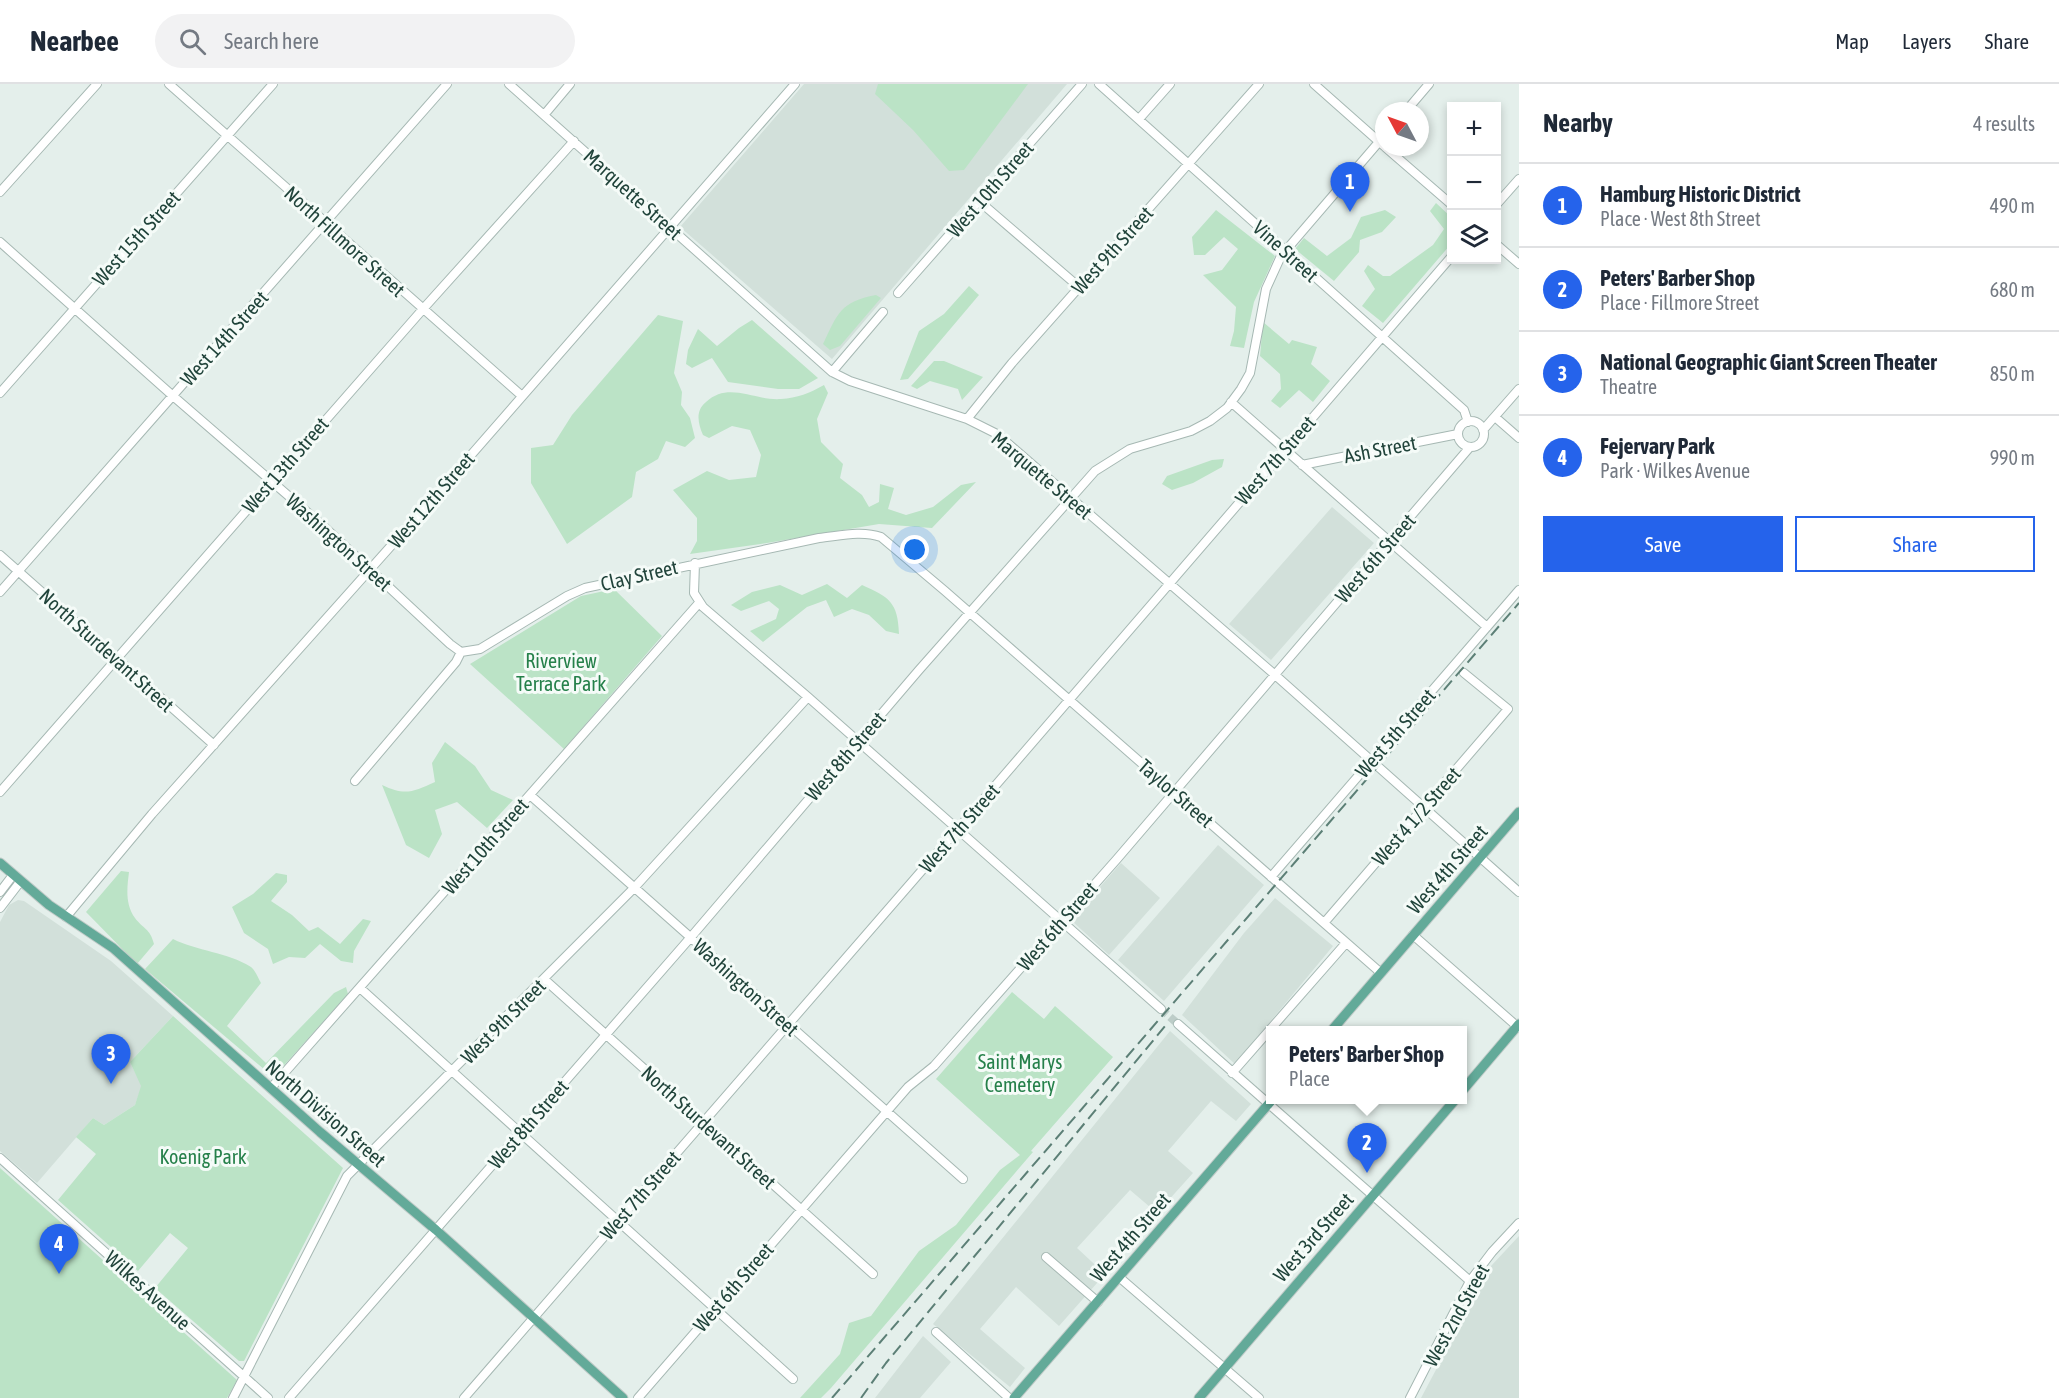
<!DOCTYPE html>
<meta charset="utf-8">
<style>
body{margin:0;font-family:"Asap Condensed",sans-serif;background:#f2f2f3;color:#1f2937}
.controls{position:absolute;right:18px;top:18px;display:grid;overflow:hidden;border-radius:0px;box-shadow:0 3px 9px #0003}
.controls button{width:54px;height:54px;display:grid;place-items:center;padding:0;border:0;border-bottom:2px solid #e0e1e3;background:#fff;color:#1f2937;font:30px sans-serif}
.compass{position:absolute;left:1375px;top:18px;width:54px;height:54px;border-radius:50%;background:#fff;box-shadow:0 3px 9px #0003;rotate:311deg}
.you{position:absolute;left:915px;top:466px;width:21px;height:21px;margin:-15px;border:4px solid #fff;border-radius:50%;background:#1a73e8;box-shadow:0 0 0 9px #1a73e833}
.badge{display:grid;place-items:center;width:39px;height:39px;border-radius:50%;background:#2563eb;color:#fff;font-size:20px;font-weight:700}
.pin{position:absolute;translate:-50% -50px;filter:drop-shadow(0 2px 3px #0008)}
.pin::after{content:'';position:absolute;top:32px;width:21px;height:18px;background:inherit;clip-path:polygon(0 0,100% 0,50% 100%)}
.popup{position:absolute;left:1266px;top:942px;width:201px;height:78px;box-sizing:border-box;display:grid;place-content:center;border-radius:0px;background:#fff;filter:drop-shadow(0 2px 4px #0005);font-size:20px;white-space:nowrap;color:#747a83}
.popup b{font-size:22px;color:#1f2937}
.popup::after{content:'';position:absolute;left:50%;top:100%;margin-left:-12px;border:12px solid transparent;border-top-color:#fff}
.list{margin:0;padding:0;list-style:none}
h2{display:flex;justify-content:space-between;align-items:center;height:78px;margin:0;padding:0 24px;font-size:26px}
h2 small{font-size:20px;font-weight:400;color:#747a83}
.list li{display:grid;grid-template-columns:39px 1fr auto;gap:18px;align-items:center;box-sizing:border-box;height:84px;padding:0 24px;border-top:2px solid #e0e1e3}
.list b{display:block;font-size:22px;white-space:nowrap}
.list p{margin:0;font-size:20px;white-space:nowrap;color:#747a83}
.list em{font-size:20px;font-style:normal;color:#747a83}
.actions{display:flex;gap:12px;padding:18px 24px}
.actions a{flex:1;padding:14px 0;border:2px solid #2563eb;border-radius:0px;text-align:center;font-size:21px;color:#2563eb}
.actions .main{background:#2563eb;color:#fff}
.icon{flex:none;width:33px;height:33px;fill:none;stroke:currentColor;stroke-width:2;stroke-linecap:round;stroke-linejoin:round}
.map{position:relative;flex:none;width:1519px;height:1314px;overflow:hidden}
header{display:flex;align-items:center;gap:36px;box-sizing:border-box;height:84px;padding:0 30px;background:#fff;border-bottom:2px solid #e0e1e3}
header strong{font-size:28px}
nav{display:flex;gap:33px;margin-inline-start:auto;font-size:21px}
.search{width:420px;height:54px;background:#f2f2f3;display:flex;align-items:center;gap:15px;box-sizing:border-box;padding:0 21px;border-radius:33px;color:#747a83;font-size:22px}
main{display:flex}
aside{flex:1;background:#fff}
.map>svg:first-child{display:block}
</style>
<header>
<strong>Nearbee</strong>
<div class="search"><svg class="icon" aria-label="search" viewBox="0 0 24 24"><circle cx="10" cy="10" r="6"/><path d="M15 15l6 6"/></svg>Search here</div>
<nav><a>Map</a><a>Layers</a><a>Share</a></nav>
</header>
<main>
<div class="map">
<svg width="1519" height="1314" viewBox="0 0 1519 1314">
<rect width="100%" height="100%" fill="#e4efeb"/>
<path fill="#d2e0da" d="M804 0H1067L832 275 680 143Z
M1332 423 1374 459 1271 576 1229 540Z
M1218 761 1264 801 1164 917 1118 876Z
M1121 779 1160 814 1109 871 1071 836Z
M1275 814 1333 862 1235 980 1182 931 1244 849Z
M18 816 24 817 111 877 173 932 130 978 142 1002 135 1021 104 1041 93 1034 37 1099 0 1067V838L9 821Z
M1170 947 1251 1020 1236 1037 1211 1017 1168 1067 1193 1089 1157 1129 1130 1106 1077 1164 1105 1190 1059 1242 1016 1203 980 1245 1025 1284 1010 1303 933 1240Z
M1519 1152V1314H1421L1491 1182Z
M923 1252 951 1278 920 1314H875Z"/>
<path fill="#bbe3c6" d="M878 0H1028L964 86 949 87 913 46 875 10Z
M1436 119 1451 133V160L1383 239 1362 222 1375 205 1364 187 1368 181 1383 192H1390L1433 161 1444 145 1430 127Z
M1216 126 1275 172 1254 218 1244 264 1230 262 1234 247 1236 223 1203 191 1222 186 1238 165 1224 153 1205 171H1194L1192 153Z
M1385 126 1396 133 1382 148 1360 156 1359 168 1334 197 1295 165 1304 154 1327 172 1351 154 1361 133Z
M969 202 979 211 908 295 900 296 919 247 944 230Z
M876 211 881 214 840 262 830 266 823 260C838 229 840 218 876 211Z
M658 231 683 237 674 289 682 308 681 321 690 334 695 354 685 363 666 357 658 375 636 388 632 413 567 460 531 399V364L553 361 572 331Z
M752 236 818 294 799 305H778L728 298 712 274 692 284 686 280 688 266 698 245 717 262 739 244Z
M1263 238 1289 260 1292 256 1317 263 1311 280 1330 297 1313 318 1299 306 1280 324 1271 317 1281 305 1280 290 1260 272Z
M934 277H944L983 293 962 316 958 305 930 297 917 305 911 302Z
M824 301 828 309 817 335 821 358 843 380 840 394 862 411 869 423 879 418 880 400 894 404 888 425 906 431 933 423 961 401 976 398 932 444 879 440 767 459 690 470 697 457V434L673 406 707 387 729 396 756 393 761 371 750 346 732 342 709 354 703 351C698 339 695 327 706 318 729 297 754 317 781 315 797 314 810 309 824 301Z
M1224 375 1222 383 1193 399 1172 406 1162 400 1167 392 1212 376Z
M827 500 847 514 862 501C889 513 898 518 899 550L886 547 869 531 852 525 834 533 826 516 807 523 763 558 750 547 776 535 779 525 769 517 741 527 731 521 752 508 780 501 802 511Z
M614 505 662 552 564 665 470 580 581 512Z
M445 658 475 682 491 706 513 716 487 744 457 718 435 726 442 750 429 774 406 761 382 701C405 712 413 708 435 698L432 679Z
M121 787 129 788C127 804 125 820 135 834 143 845 150 844 154 860L137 880 86 828Z
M276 789 287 791V798L271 817 292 831 309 847 318 843 340 860 363 835 371 837 354 867 353 879 341 877 320 860 305 874 289 873 273 880 268 865 244 849 232 823 253 810Z
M173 855C197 867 227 868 251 883 255 886 258 894 261 899L227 942 266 979 334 909 346 903 348 910 278 988 265 986 145 885Z
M1012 908 1044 935 1055 922 1113 973 1031 1067 1033 1068 831 1304 821 1314H800L840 1270 849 1239 871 1232 919 1167 956 1141 1000 1086 1020 1071 936 995Z
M173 932 343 1084 244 1277H239L155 1204 188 1164 170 1149 138 1187 58 1116 96 1070 76 1053 93 1034 104 1041 135 1021 141 1002 130 978Z
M0 1084 237 1296 227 1314H0Z"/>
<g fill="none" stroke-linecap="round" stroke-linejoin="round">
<path stroke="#bdcdc8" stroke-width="8" stroke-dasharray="8 4" stroke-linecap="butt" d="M1161 925 1178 940"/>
<defs>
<path id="minor" d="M169 0 522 312
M509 0 832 288 850 297 967 335 997 350 1274 590 1519 808
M1099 0 1464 326 1468 338
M1314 0 1384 62
M1406 27 1429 0
M544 31 570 0
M1139 35 1170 0
M1385 63 1452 121
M0 108 97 0
M979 117 1079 203
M1496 121 1519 95
M0 158 173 312 321 440 450 560 461 568
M1496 160 1519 180
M898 209 1082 0
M832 288 883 228
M0 309 273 0
M1231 318 1487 543
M1495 333 1519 354
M967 335 1012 279 1259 0
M1458 350a13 13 0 1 1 26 0a13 13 0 1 1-26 0Z
M1483 346 1519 305
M1302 381 1458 350
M0 471 214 661
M695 479 694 509 703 523 808 613 1161 925
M0 508 447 0
M461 568 480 565 567 512 585 504 819 454C839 452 861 446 881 453L945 507 1381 889
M355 697 456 578 461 568
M0 708 423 225 574 57
M530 711 963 1095
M1271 793 1519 506
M0 808 13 791
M0 824 20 798
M66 833 152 730 423 426 795 0
M1324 839 1508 625 1464 589
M1413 851 1519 944
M544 895 873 1190
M360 904 793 1295
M1178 940 1470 1197
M1232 989 1346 859
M271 1004 699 519
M0 1074 268 1314
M1046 1173 1098 1218
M1119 1193 1259 1314
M936 1248 1009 1314
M233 1314 347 1092 635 803 808 613
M289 1314 691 853 919 586 1095 387 1130 365 1191 347 1210 337 1227 324 1241 305 1250 289 1266 205 1281 172 1384 52
M464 1314 957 746 1452 172
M638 1314 908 1003 934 982 1117 775 1470 363
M1410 1314 1470 1197 1492 1168 1519 1139"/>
<path id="major" d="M0 779 49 821 113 864 320 1048 436 1146 623 1314
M1332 946 1519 728
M1463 1006 1519 940
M1014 1314 1272 1016
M1199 1314 1455 1016"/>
</defs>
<use href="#minor" stroke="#a6b8b3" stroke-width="10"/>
<use href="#major" stroke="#c1cbc8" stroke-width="11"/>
<use href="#minor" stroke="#fff" stroke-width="8"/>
<use href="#major" stroke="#63aa99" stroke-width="9"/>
<path stroke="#5c7f76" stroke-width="2" stroke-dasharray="12 6" stroke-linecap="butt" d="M832 1314 1519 519
M861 1314 886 1279 1166 941"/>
</g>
<g text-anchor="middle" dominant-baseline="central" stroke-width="6" stroke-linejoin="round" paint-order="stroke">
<g font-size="20" fill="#21443b" stroke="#f5fbf8">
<text transform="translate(990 105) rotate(-49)">West 10th Street</text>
<text transform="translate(633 110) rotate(42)">Marquette Street</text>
<text transform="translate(136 154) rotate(-48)">West 15th Street</text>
<text transform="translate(345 157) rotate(42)">North Fillmore Street</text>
<text transform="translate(1112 166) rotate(-48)">West 9th Street</text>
<text transform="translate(1286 167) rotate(42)">Vine Street</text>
<text transform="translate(224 254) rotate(-48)">West 14th Street</text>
<text transform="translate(1380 365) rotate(-11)">Ash Street</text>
<text transform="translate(1275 376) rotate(-49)">West 7th Street</text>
<text transform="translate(285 381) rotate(-49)">West 13th Street</text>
<text transform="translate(1042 391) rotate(40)">Marquette Street</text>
<text transform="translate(431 416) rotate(-49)">West 12th Street</text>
<text transform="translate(339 458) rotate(42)">Washington Street</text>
<text transform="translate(1375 474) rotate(-49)">West 6th Street</text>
<text transform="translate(639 491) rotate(-13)">Clay Street</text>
<text transform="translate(107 566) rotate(42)">North Sturdevant Street</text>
<text transform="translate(1395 649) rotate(-49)">West 5th Street</text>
<text transform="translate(845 672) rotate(-49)">West 8th Street</text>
<text transform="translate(1176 709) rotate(41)">Taylor Street</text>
<text transform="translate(1416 732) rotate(-49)">West 4 1/2 Street</text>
<text transform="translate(959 744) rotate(-49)">West 7th Street</text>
<text transform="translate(485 762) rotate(-49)">West 10th Street</text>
<text transform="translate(1447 785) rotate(-49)">West 4th Street</text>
<text transform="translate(1057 842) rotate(-49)">West 6th Street</text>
<text transform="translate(746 903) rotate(42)">Washington Street</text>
<text transform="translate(503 937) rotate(-45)">West 9th Street</text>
<text transform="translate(326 1029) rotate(41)">North Division Street</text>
<text transform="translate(528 1040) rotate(-49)">West 8th Street</text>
<text transform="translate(709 1043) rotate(42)">North Sturdevant Street</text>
<text transform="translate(640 1111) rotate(-49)">West 7th Street</text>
<text transform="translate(1130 1153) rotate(-49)">West 4th Street</text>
<text transform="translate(1313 1153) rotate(-49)">West 3rd Street</text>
<text transform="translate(733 1203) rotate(-49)">West 6th Street</text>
<text transform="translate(148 1206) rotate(42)">Wilkes Avenue</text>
<text transform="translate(1456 1231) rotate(-61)">West 2nd Street</text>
</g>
<g font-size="20" fill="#25804a" stroke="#f5fbf8">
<text x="561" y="576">Riverview<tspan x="561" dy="23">Terrace Park</tspan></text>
<text x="1020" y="977">Saint Marys<tspan x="1020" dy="23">Cemetery</tspan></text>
<text x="203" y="1072">Koenig Park</text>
</g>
</g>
</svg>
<div class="controls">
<button>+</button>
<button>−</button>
<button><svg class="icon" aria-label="layers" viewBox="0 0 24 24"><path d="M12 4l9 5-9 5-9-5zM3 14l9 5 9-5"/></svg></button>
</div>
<svg class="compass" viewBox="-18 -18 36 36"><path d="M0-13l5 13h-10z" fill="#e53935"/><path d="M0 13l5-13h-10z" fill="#747a83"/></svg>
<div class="you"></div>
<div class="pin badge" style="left:1350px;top:128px">1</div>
<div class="pin badge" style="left:1367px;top:1089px">2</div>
<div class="popup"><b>Peters' Barber Shop</b>Place</div>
<div class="pin badge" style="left:111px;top:1000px">3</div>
<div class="pin badge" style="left:59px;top:1190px">4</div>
</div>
<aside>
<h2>Nearby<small>4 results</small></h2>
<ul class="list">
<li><span class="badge">1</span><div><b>Hamburg Historic District</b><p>Place · West 8th Street</p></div><em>490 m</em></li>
<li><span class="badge">2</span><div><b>Peters' Barber Shop</b><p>Place · Fillmore Street</p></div><em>680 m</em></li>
<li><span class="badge">3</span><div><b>National Geographic Giant Screen Theater</b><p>Theatre</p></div><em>850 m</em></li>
<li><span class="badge">4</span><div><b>Fejervary Park</b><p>Park · Wilkes Avenue</p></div><em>990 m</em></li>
</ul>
<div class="actions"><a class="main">Save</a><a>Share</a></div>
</aside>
</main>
